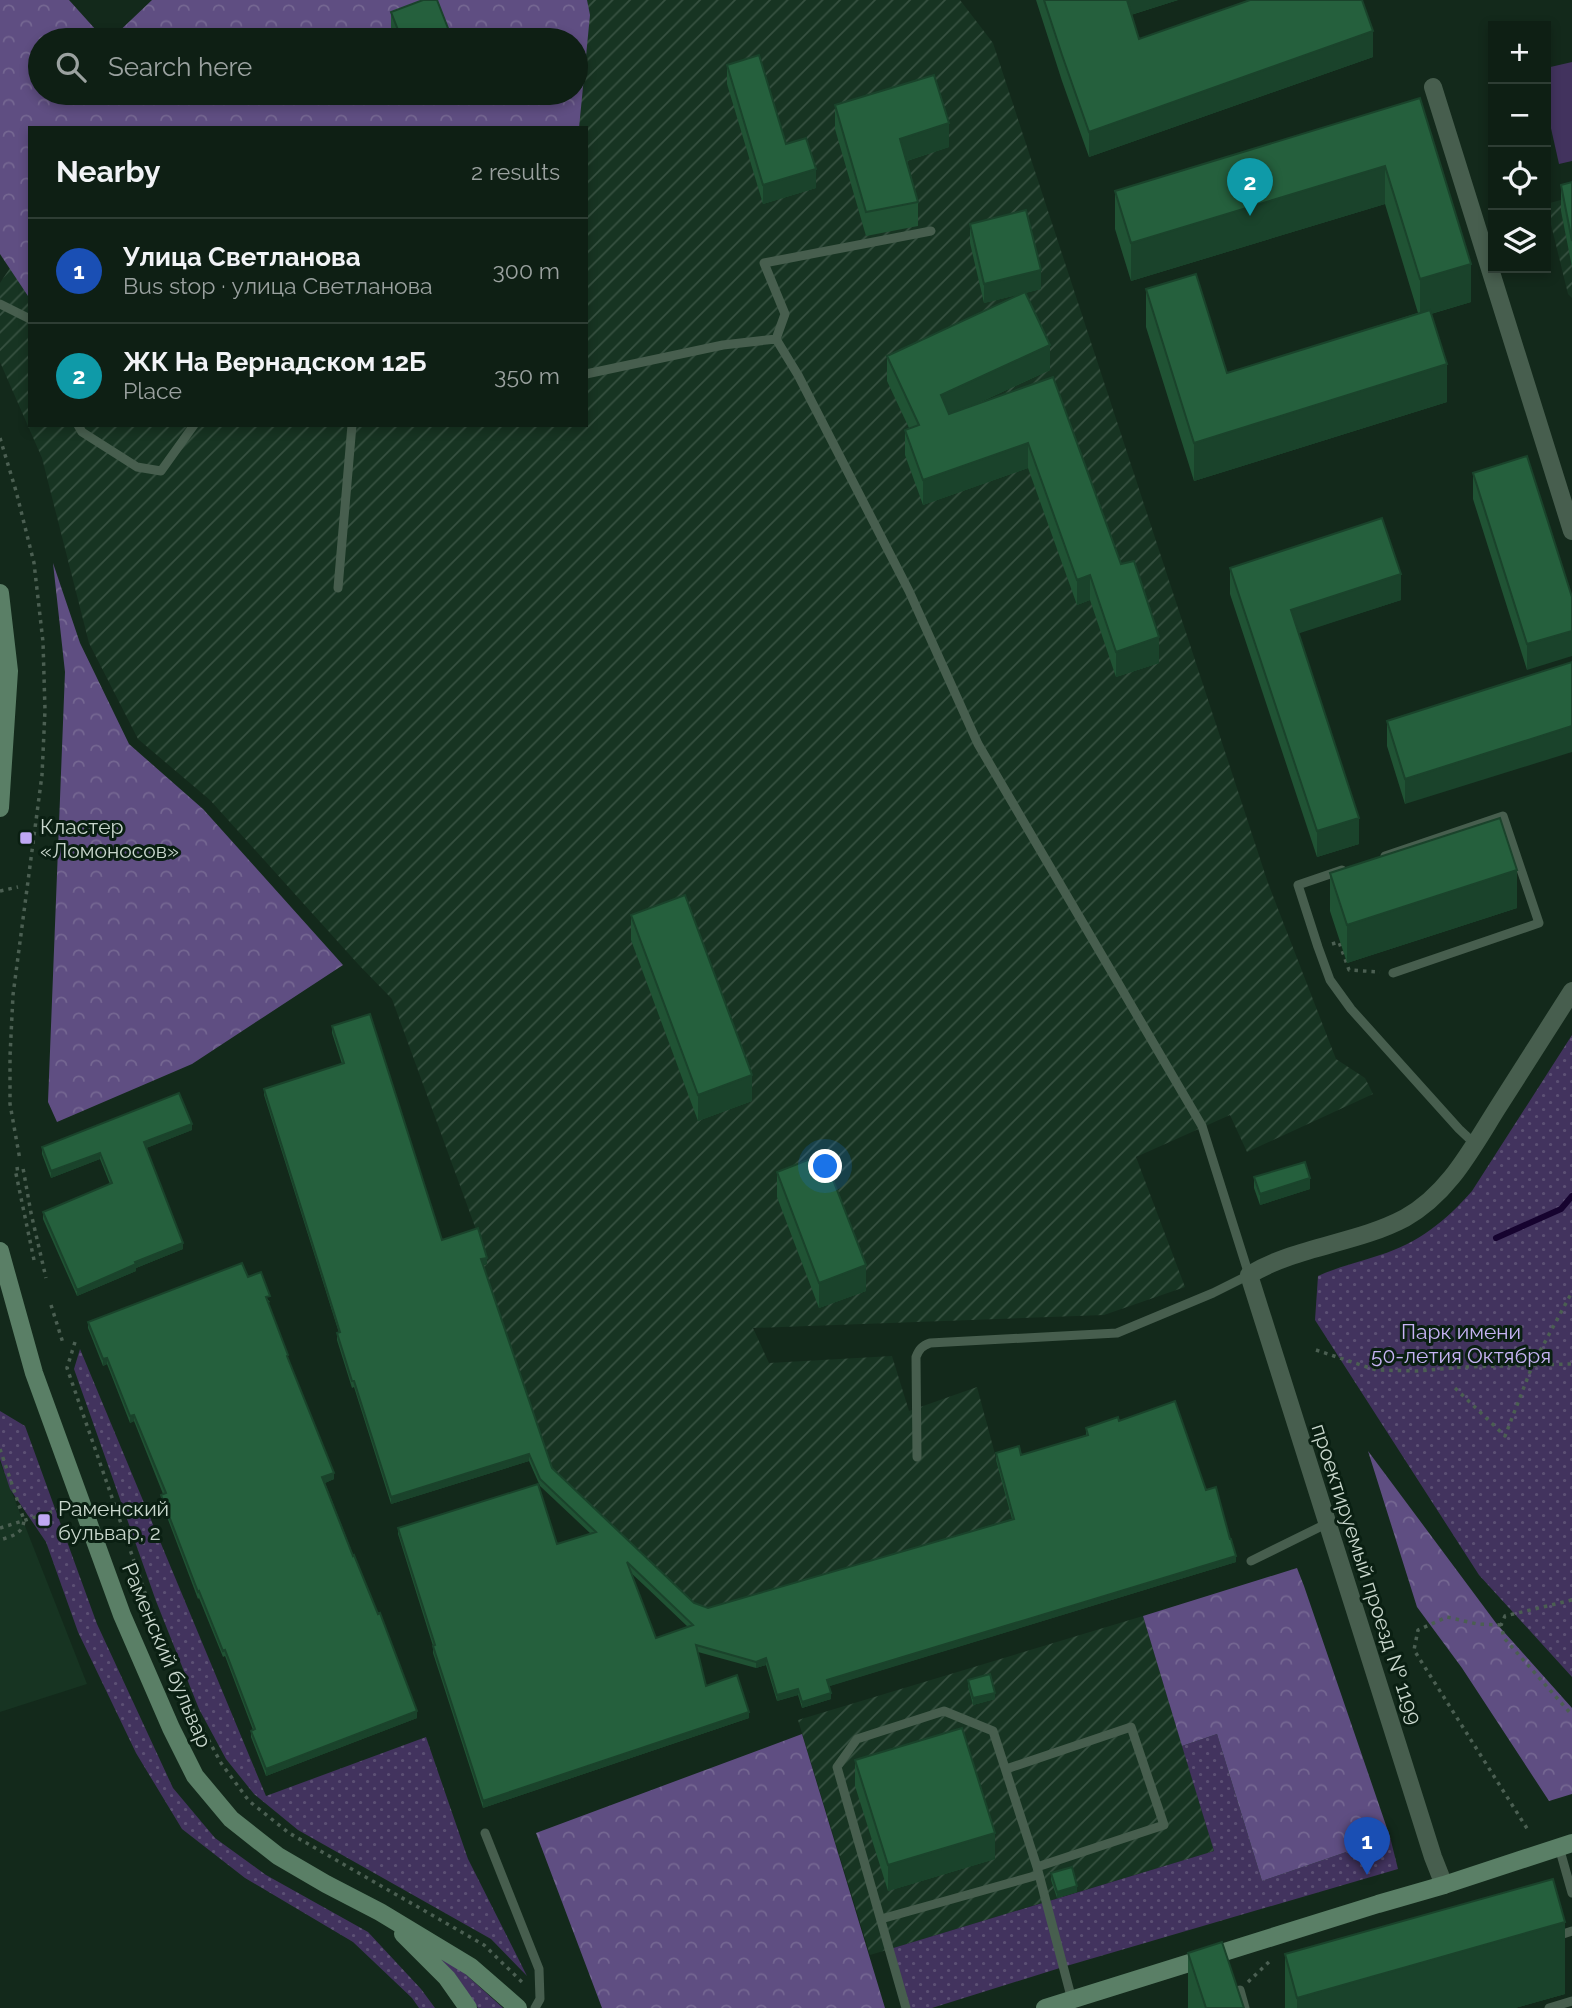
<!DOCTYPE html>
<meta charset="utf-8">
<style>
body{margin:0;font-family:Raleway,sans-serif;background:#1c2c22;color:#f1f3f6}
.controls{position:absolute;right:21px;top:21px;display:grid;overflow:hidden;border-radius:0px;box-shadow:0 4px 10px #0003}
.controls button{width:63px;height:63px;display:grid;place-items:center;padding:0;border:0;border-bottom:2px solid #2e3d34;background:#0e1f14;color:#f1f3f6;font:35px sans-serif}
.you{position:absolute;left:826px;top:1167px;width:24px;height:24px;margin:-18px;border:5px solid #fff;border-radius:50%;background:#1a73e8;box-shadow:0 0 0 10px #1a73e833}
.badge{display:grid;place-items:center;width:46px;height:46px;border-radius:50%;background:#8c9099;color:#fff;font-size:23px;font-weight:700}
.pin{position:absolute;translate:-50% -58px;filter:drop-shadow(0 2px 4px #0008)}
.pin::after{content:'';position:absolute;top:37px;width:24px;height:21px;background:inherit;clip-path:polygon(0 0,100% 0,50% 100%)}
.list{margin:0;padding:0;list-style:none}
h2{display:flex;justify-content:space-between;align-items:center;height:91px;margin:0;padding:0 28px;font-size:30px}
h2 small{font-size:23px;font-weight:400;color:#9ba2a0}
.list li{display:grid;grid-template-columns:46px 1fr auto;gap:21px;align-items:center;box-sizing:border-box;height:105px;padding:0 28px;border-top:2px solid #2e3d34}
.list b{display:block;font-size:26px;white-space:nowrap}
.list p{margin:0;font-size:23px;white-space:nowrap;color:#9ba2a0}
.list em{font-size:23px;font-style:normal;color:#9ba2a0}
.icon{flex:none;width:38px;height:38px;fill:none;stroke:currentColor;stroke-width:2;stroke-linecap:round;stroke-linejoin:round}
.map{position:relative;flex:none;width:1572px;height:2008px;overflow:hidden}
.search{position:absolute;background:#0e1f14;box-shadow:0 4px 10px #0003;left:28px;top:28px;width:560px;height:77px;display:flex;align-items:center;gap:18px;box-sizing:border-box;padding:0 24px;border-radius:38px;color:#9ba2a0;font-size:26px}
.panel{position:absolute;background:#0e1f14;box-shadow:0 4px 10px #0003;left:28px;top:126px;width:560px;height:301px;border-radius:0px}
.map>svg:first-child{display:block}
</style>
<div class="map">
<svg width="1572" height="2008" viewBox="0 0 1572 2008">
<defs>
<pattern id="industrial-furrows" width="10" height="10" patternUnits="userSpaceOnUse" patternTransform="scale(1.75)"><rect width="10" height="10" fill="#173422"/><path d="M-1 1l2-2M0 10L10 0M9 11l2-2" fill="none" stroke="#375141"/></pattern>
<pattern id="green-dots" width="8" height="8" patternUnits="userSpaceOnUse" patternTransform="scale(1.75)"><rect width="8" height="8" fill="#42335e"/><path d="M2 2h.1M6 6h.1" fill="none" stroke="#5c5074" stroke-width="1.8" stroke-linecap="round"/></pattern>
<pattern id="forest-crowns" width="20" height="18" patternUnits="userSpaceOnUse" patternTransform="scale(1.75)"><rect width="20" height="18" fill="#5f4e82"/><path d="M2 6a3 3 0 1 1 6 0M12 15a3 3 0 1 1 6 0" fill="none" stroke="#756792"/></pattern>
</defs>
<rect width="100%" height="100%" fill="#13291b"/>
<path fill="#173422" d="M0 1462 87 1684 0 1712Z"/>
<path fill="url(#industrial-furrows)" d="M226 0H960L993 43 1268 883 1336 1059 1365 1078 1373 1094 1247 1152 1230 1115 1136 1157 1185 1287 1104 1315 753 1328 769 1363 892 1356 909 1411 977 1387 1014 1525 708 1614 694 1610 552 1475 481 1266 487 1264 478 1235 392 999 358 964 210 800 138 739 89 643 42 458 0 362V283L30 238V425H586V128H121L576 93V40Z
M1572 197V298L1568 294 1546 204Z
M1143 1616 1214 1851 870 1955 798 1720Z"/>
<path fill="url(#green-dots)" d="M1572 1035V1677L1479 1575 1315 1320 1318 1276C1338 1267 1359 1262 1380 1255 1418 1243 1446 1221 1472 1191Z
M80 1349 266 1796 426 1737 468 1859 527 1976 491 1939 298 1830 254 1794 226 1759 199 1709 156 1601 74 1369Z
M0 1411 25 1426 97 1624 173 1788 215 1838 266 1875 368 1932 421 1989 435 2008H419L412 1998 353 1942 245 1878 182 1829 136 1753 78 1632 46 1542 10 1489 0 1459Z
M1217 1734 1262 1881 1390 1837 1398 1869 1063 1967 932 2008H906L890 1949 1214 1851 1182 1746Z
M426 1946 462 1971 503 2008H478L455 1974Z"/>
<path fill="url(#forest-crowns)" d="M0 0H69L105 40H40V93H576V40H110L152 0H587L590 15 579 128H30V299L0 254Z
M53 563 80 643 129 744 203 809 343 965 192 1064 57 1122 48 1102 65 672Z
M1368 1451 1496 1623 1572 1708V1794L1549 1801 1462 1668 1417 1607Z
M1297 1568 1304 1586 1390 1837 1262 1881 1217 1734 1182 1746 1143 1616Z
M802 1734 885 2008H602L536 1833Z"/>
<path fill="#42335e" d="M1572 62V161L1559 164 1546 106V68Z"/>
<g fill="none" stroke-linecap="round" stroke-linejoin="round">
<path stroke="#16032f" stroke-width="6" d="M1496 1238 1561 1209 1572 1196"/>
<path stroke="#4b5f52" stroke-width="3.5" stroke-dasharray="3.5 5" stroke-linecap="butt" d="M0 438 16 491 34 563 43 642 45 710 42 775 13 995 10 1056V1104L20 1160
M0 891 18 887
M1332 944 1339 942 1349 970 1380 972
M34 1260 15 1169 23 1168 31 1213 46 1278
M51 1305 63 1343
M75 1342 67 1368 150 1607 195 1715 221 1763 249 1801 289 1833 484 1945 524 1984
M1316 1350 1376 1370 1418 1371 1463 1367 1572 1364
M1455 1388 1505 1436 1533 1364 1572 1292
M0 1449 24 1520C23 1534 12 1536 0 1540
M0 1528 61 1509
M1572 1600 1505 1616 1501 1625 1504 1638 1572 1715
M1501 1625 1477 1624 1447 1617 1418 1630 1414 1650 1528 1830
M1248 1982 1272 1959"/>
<path stroke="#475e4e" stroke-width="9" d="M0 304 30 319
M776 339 785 314 764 263 931 231
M586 374 723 345 776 339 798 375 909 591 978 744 1202 1126 1249 1275 1213 1293 1117 1333 930 1343C922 1346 919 1349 916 1357L917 1457
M78 425 82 432 137 467 161 471 194 425
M338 588 352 425
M1385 856 1503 816 1539 923 1393 973
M1342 870 1298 885 1318 947 1330 980 1351 1009 1459 1129 1475 1144
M1251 1561 1328 1523
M1006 1769 1131 1727 1164 1825 1037 1867
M485 1833 539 1969 540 1999 535 2008
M1559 1847 1572 1893
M881 1919 1038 1875
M1554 1937 1572 1931
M1227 1994 1240 1990 1245 2008
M906 2008 837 1767 857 1739 944 1711 993 1731 1037 1867 1072 2000
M1549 2008 1572 2001"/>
<path stroke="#475e4e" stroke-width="18" d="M1433 87 1572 531
M1444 1885 1433 1857 1249 1275C1297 1246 1356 1244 1405 1218 1450 1193 1473 1146 1500 1104 1524 1066 1548 1029 1572 991"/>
<path stroke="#5a7f66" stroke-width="18" d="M0 593 9 671 0 808
M0 1251 34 1373 122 1615 171 1728 195 1776 231 1819 278 1856 326 1884 380 1912 471 1967 518 2008
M403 1934 447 1978 468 2008
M1045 2008 1378 1904 1444 1885 1572 1843"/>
</g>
<path fill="#205334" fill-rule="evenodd" d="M1036 0H1178L1131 15 1139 39 1373 57 1089 157 1062 81Z
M391 12 451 40H394L391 31Z
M727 65 786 144 816 188 763 204 727 84Z
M1420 98 1471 302 1431 314 1447 402 1194 481 1146 327V289L1227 373 1418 313 1385 204 1131 281 1115 229V191Z
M835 105 949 147 907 161 918 202V226L866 236 835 129Z
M1572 182V267L1561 211V185Z
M970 224 1041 289 1025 293 1050 370 972 406 1053 377 1121 564 1159 663 1116 677 1090 600 1077 605 1028 468 923 505 905 455V430L909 428 887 381V356L1021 294 984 303 970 243Z
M1473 473 1572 597 1527 670 1473 499Z
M1230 568 1401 600 1298 633 1359 844 1317 857 1230 594Z
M1572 662 1405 804 1387 746V721Z
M1330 873 1517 908 1347 963 1330 911Z
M631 915 752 1101 698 1121 631 940Z
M332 1026 442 1240 487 1264 483 1265 552 1468 694 1603 708 1608 1012 1519 996 1460V1453L1021 1455 1086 1435V1428L1119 1421 1206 1490 1236 1562 829 1686 831 1699 802 1708 798 1695 777 1701 766 1665 756 1668 698 1652 706 1686 749 1718 483 1808 433 1653V1646L398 1534V1528L557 1544 591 1534 540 1486 529 1461 391 1504 354 1387 352 1388 337 1340V1333H339L264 1095V1089L342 1064 332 1033ZM631 1573 646 1587 688 1627 656 1638Z
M192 1130 146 1148 183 1249 136 1268V1271L77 1296 43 1219V1212L110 1184 100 1159 51 1178 42 1154V1147Z
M777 1172 866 1291 819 1308 777 1197Z
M1254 1177 1310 1189 1260 1205 1254 1188Z
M248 1277 270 1302 268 1303 288 1360 334 1479 325 1483 417 1718 266 1776 251 1737V1731L253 1730 225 1656 223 1657 199 1598 198 1599 161 1501V1495L163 1494 134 1421 130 1423 107 1364 103 1366 88 1328V1322Z
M968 1680 995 1699 973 1705 968 1686Z
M855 1760 995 1859 888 1891 855 1786Z
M1051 1873 1077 1892 1057 1898 1051 1880Z
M1188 1953 1244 2008H1188Z
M1285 1954 1565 1994 1515 2008H1285Z"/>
<path fill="#1a432b" d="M1124 0H1178L1124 17Z
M1373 31V57L1089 157V132Z
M451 36V40H439Z
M949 123V147L900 163V139Z
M1385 166V204L1131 281V243Z
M816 169V188L763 204V185Z
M1471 264V302L1420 317V279Z
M1041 270V289L984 303V284Z
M1050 345V370L941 420V395Z
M1447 364V402L1194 481V443Z
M1028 443V468L923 505V480Z
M1401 574V600L1291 636V610Z
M1090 575V600L1077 605V580Z
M1572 631V656L1527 670V644Z
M1159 637V663L1116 677V652Z
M1572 726V752L1405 804V779Z
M1359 818V844L1317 857V831Z
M1517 870V908L1347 963V925Z
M752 1075V1101L698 1121V1095Z
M192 1124V1130L144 1149V1142Z
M100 1153V1159L51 1178V1171Z
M1310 1178V1189L1260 1205V1194Z
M183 1243V1249L136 1268V1271L77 1296V1290L135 1262Z
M487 1258V1264L481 1266V1259Z
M866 1265V1291L819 1308V1283Z
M107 1358V1364L103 1366V1359Z
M134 1415V1421L130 1423V1416Z
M529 1454V1461L391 1504V1497Z
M334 1473V1479L322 1484V1477Z
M1236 1556V1562L827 1687V1680Z
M766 1658V1665L756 1668V1662Z
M798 1689V1695L777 1701V1695Z
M831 1693V1699L802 1708V1702Z
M995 1693V1699L973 1705V1698Z
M417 1711V1718L266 1776V1769Z
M749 1712V1718L483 1808V1801Z
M995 1833V1859L888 1891V1865Z
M1077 1886V1892L1057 1898V1892Z
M1565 1922V1994L1515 2008H1297V1998Z"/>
<path fill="#25603d" stroke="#1a432b" stroke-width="2" fill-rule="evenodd" d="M423 0H437L451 36 439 40H402L391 12Z
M1044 0H1127L1139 39 1250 0H1362L1373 31 1089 132 1062 55Z
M759 55 786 144 806 138 816 169 763 185 727 65Z
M934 75 949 123 900 139 918 202 866 212 835 105Z
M1420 98 1471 264 1420 279 1385 166 1131 243 1115 191Z
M1572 182V241L1561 185Z
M1026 210 1041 270 984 284 970 224Z
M1196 274 1227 373 1430 310 1447 364 1194 443 1146 289Z
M1025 292 1050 345 941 395 949 414 1053 377 1121 564 1134 561 1159 637 1116 652 1090 575 1077 580 1028 443 923 480 905 430 919 425 887 356Z
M1527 456 1572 597V631L1527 644 1473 473Z
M1382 518 1401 574 1291 610 1359 818 1317 831 1230 568Z
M1572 662V726L1405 779 1387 721Z
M1500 818 1517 870 1347 925 1330 873Z
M685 895 752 1075 698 1095 631 915Z
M370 1014 442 1240 478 1228 487 1258 481 1259 552 1468 694 1603 708 1608 1014 1519 996 1453 1019 1446 1021 1455 1088 1435 1086 1428 1118 1417 1119 1421 1175 1401 1206 1490 1216 1487 1230 1539H1231L1236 1556 827 1680 831 1693 802 1702 798 1689 777 1695 766 1658 756 1662 696 1645 706 1686 737 1675 749 1712 483 1801 433 1646 435 1645 398 1528 538 1484 557 1544 596 1532 540 1479 529 1454 391 1497 354 1381H352L337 1333 340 1332 264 1089 344 1063 332 1026ZM627 1562 693 1625 656 1638Z
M179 1093 192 1124 144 1142 183 1243 135 1262 136 1264 77 1290 43 1212 112 1183 100 1153 51 1171 42 1147Z
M823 1154 866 1265 819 1283 777 1172Z
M1305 1162 1310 1178 1260 1194 1254 1177Z
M242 1263 248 1277 261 1272 270 1296 266 1297 288 1355 287 1356 334 1473 322 1477 353 1556 354 1555 378 1614 380 1613 417 1711 266 1769 251 1731 255 1729 225 1650 223 1651 199 1591 198 1592 161 1495 166 1493 134 1415 130 1416 107 1358 103 1359 88 1322Z
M990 1674 995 1693 973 1698 968 1680Z
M962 1728 995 1833 888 1865 855 1760Z
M1072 1867 1077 1886 1057 1892 1051 1873Z
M1553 1879 1565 1922 1297 1998 1285 1954Z
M1222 1942 1244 2008H1206L1188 1953Z"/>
<g fill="#bfa8f4" stroke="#0a1f12" stroke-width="2.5">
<rect x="19" y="831" width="14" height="14" rx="3.5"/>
<rect x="37" y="1513" width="14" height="14" rx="3.5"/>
</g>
<g text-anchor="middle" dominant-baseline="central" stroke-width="6" stroke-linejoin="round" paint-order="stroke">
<g font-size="21" fill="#c9d7cd" stroke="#0a1f12" text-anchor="start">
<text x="40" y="826">Кластер<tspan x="40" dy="24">«Ломоносов»</tspan></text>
<text x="58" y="1508">Раменский<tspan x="58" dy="24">бульвар, 2</tspan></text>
</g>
<g font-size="21" fill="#c7b4f5" stroke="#0a1f12">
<text x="1461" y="1331">Парк имени<tspan x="1461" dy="24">50-летия Октября</tspan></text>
</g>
<g font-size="21" fill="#c9d7cd" stroke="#0a1f12">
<text transform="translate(1367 1574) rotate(72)">проектируемый проезд № 1199</text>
<text transform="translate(167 1655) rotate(67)">Раменский бульвар</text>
</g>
</g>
</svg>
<div class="controls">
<button>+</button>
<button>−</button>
<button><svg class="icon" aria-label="locate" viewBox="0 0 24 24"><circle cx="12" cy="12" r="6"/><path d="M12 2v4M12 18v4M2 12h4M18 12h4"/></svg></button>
<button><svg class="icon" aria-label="layers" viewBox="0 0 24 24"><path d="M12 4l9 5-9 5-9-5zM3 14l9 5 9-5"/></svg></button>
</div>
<div class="you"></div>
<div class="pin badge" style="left:1367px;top:1875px;background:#1a4fb4">1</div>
<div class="pin badge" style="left:1250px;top:216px;background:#0f9aa8">2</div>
<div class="search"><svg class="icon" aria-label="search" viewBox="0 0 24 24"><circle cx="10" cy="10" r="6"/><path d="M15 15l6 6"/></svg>Search here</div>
<section class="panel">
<h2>Nearby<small>2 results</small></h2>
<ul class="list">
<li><span class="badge" style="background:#1a4fb4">1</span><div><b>Улица Светланова</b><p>Bus stop · улица Светланова</p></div><em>300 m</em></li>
<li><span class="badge" style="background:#0f9aa8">2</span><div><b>ЖК На Вернадском 12Б</b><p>Place</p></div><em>350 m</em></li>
</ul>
</section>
</div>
